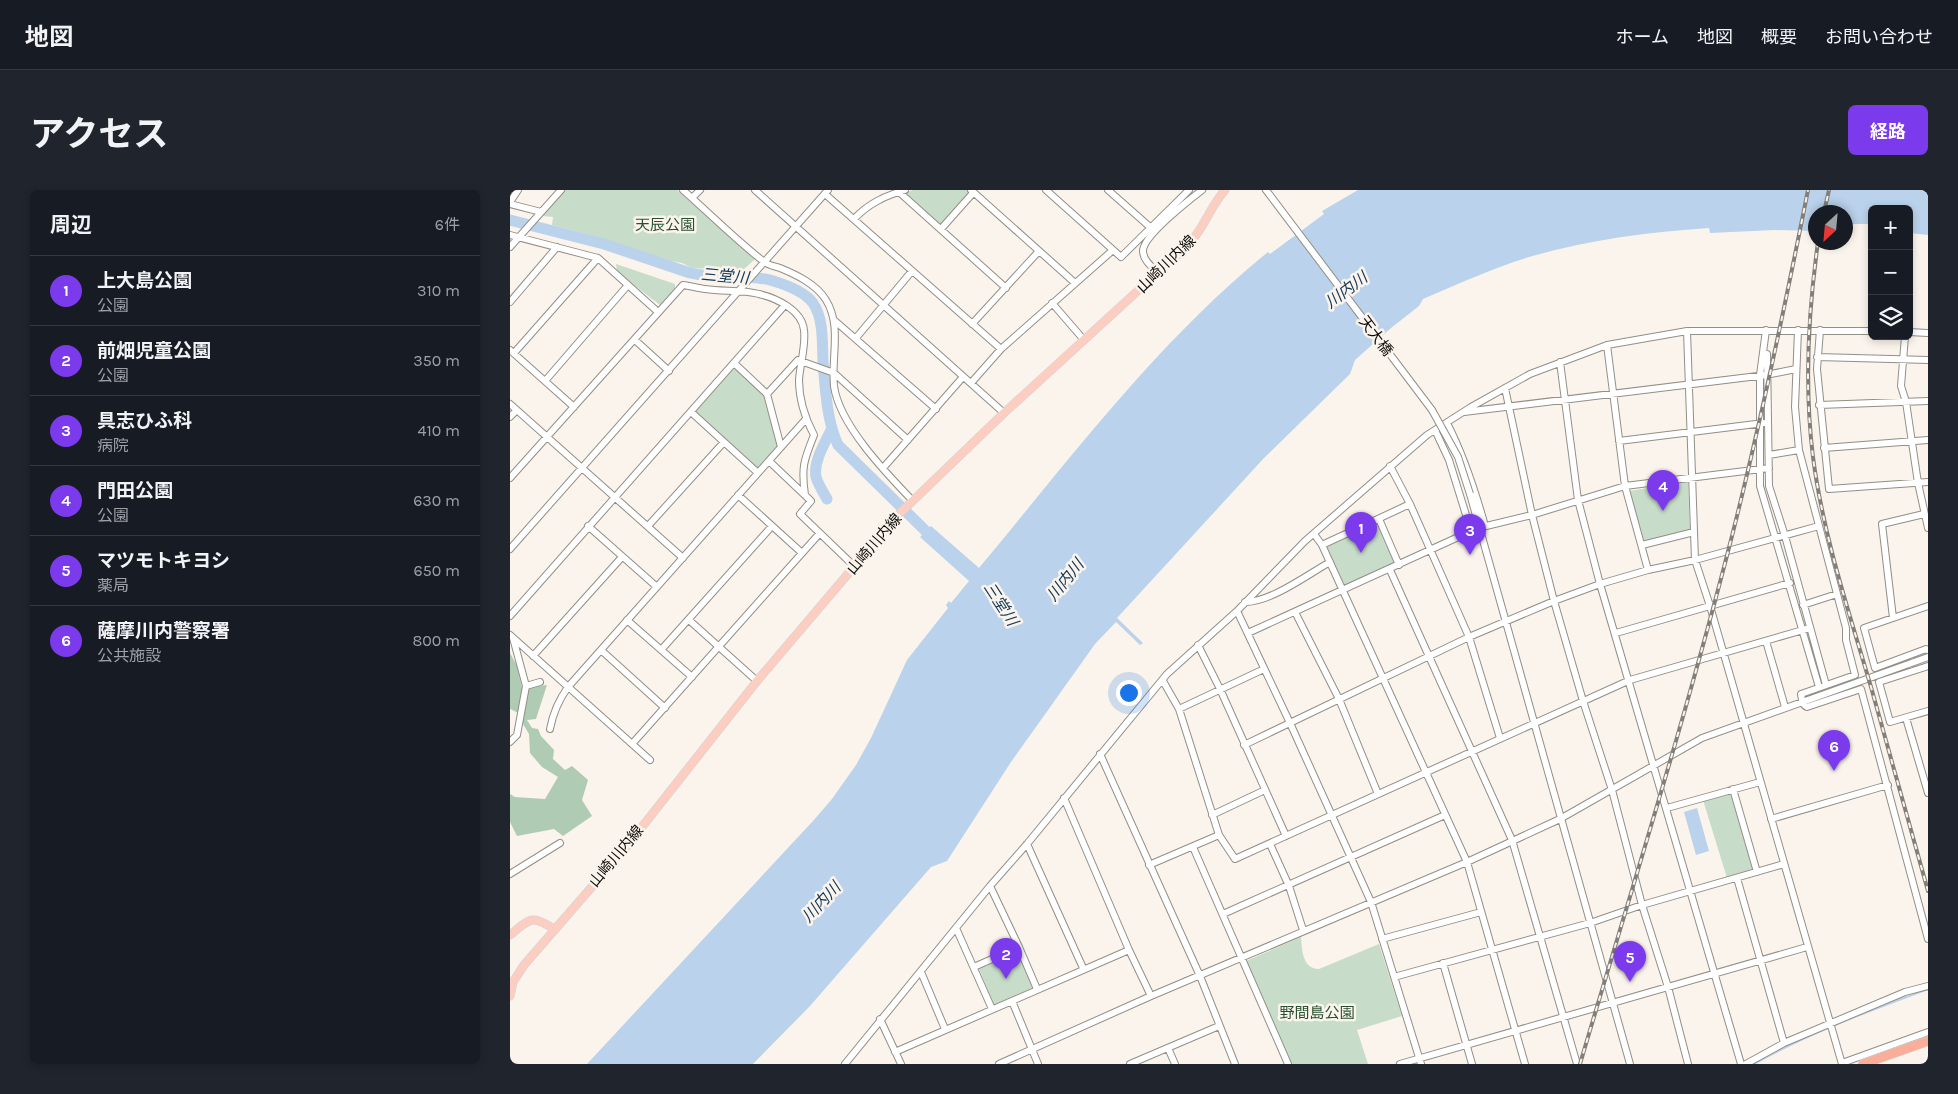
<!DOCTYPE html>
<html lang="ja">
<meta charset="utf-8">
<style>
body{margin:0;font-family:Karla,"Noto Sans JP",sans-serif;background:#20242c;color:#f1f3f6}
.controls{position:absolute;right:15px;top:15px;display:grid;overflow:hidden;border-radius:8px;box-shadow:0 2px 8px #0003}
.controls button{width:45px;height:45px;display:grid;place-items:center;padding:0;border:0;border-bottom:1px solid #363941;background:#171b24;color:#f1f3f6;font:25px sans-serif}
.compass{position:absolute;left:1298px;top:15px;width:45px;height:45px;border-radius:50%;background:#171b24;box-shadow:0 2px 8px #0003;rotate:206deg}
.you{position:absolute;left:618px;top:502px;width:18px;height:18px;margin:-12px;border:4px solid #fff;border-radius:50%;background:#1a73e8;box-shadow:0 0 0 8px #1a73e833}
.badge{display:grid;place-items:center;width:32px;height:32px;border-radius:50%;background:#7c3aed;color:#fff;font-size:16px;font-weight:700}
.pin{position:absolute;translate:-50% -41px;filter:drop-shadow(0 1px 2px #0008)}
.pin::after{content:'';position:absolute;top:26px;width:18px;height:15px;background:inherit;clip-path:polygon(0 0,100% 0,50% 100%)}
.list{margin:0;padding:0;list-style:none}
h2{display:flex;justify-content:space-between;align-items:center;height:65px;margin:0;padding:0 20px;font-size:21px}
h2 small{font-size:16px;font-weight:400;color:#9ea1a6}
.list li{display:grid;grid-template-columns:32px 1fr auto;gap:15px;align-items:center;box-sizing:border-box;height:70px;padding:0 20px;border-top:1px solid #363941}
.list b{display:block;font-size:19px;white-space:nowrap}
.list p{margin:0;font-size:16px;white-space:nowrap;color:#9ea1a6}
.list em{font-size:16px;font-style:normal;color:#9ea1a6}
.icon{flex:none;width:28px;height:28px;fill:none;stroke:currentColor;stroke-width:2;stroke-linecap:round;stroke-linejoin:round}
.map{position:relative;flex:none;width:1418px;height:874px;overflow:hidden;border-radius:8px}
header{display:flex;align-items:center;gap:30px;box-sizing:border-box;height:70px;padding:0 25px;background:#171b24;border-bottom:1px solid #363941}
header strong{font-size:24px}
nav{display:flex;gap:28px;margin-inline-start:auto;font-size:18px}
.intro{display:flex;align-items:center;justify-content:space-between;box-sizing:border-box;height:120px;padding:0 30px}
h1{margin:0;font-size:35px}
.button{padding:12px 22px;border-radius:8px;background:#7c3aed;color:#fff;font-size:18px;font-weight:700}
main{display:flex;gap:30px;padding:0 30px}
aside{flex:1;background:#171b24;border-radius:8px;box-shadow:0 2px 8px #0003}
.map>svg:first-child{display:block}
</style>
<header>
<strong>地図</strong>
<nav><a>ホーム</a><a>地図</a><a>概要</a><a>お問い合わせ</a></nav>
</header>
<div class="intro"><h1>アクセス</h1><a class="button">経路</a></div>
<main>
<aside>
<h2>周辺<small>6件</small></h2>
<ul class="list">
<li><span class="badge">1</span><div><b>上大島公園</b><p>公園</p></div><em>310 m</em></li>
<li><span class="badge">2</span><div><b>前畑児童公園</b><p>公園</p></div><em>350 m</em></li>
<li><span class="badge">3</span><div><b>具志ひふ科</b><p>病院</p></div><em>410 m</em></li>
<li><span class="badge">4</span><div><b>門田公園</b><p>公園</p></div><em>630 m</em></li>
<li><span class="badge">5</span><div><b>マツモトキヨシ</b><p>薬局</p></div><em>650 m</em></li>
<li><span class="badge">6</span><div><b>薩摩川内警察署</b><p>公共施設</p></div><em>800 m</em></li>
</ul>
</aside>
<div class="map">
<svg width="1418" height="874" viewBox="0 0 1418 874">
<rect width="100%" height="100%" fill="#faf4ec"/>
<path fill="#c7dcc9" d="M55 0H167L245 69 232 81 182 78 172 73 155 70 94 49 42 35 43 27 33 26Z
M403 0H457L459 5 432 34 429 35 396 5 397 2Z
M106 74 165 94V98L150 115 107 82Z
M223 178 226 179 253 203 268 254 267 258 248 279 186 223V220Z
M1178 291 1180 341 1134 352 1120 301Z
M868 333 886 373 835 396 817 357Z
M1220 602 1223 604 1244 678 1243 681 1217 688 1193 610Z
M791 747C792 759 792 779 809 779L869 754 892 826 847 840 858 874H781L736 771Z
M508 762 523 798 484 815 469 779Z"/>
<path fill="#b0cbb3" d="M0 463 7 476 12 498 37 495 26 529 17 530 22 538 28 539 31 546 44 560 43 569 55 580 62 576 78 590 72 610 82 626 53 646 44 639 7 646 0 632V604L5 607 35 609 48 587 32 577 20 563 19 544 13 534V525L0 519Z"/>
<path fill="#bad2eb" d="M848 0H1418V45L1399 43V19H1362V40H1359L1360 34H1339L1336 39V22H1306L1305 41 1264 40 1200 43 1199 38C1138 42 1078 50 1019 67 983 78 948 94 913 109L909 116 881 138 845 170 840 184 754 268 607 428 633 453 630 455 606 432 585 454 501 572 437 671 421 677 300 816 243 874H77L303 631 322 609 346 575 361 548 397 470 438 418 436 415 439 411 441 413 459 391 410 347 421 336 469 378C560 269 647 152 758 62L760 64 814 24 812 21Z
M1187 618 1199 661 1186 665 1174 622Z"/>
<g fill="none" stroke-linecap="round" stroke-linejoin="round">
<path stroke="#bad2eb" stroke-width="2" d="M1244 874C1299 843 1359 821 1418 799"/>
<path stroke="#bad2eb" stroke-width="11" d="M0 30 94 54 180 83C207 89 235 84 260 90 274 94 294 101 303 113 316 132 311 162 314 184 316 208 318 233 328 255L427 352
M317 309C313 302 308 294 306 287 303 272 315 253 321 240"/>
<defs>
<path id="minor" d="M173 0C199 23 225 49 253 71 257 75 264 76 270 78 287 85 306 94 316 110 332 136 321 167 324 196 329 234 375 282 402 310
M245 0 494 223
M461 0 565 93
M536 0 611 67 679 0
M598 0 640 37
M756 0 922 220
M389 2 496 98
M315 4 491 159
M182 8 190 0
M0 12 8 0
M0 14 31 22
M344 29C359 13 375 6 395 0
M431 39 463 3
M0 45 88 68 148 122
M0 57 51 0
M648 83C642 77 633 70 633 61 633 46 679 10 692 0
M0 112 47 57
M542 113 574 150
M325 131 426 219
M462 134 529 61
M1256 140 1250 185V296L1309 497
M1288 140 1285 217 1289 260 1336 438V450L1345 485 1291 504C1292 510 1292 515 1297 517L1351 499 1418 749
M1310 140 1307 179 1319 299 1418 292
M1177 141 1185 370 1200 416 1332 874
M1399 142 1418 143
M1395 146 1391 196 1396 212 1408 293 1418 338
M346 148 402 81
M125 150 159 181
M1097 155 1115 296 1138 380
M0 160 64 217
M4 163 88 68
M1257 164 1259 296 1275 346 1316 495
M1307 167 1418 170
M1050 172 1068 310 1090 394 1231 874
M224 173 257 204 271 257
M35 191 118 95
M461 193 491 159 603 60
M995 198 1022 325 1044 411 1073 511 1102 600 1132 715 1158 797 1178 874
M257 204 288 170 324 183 398 250
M0 214 173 368
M1309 215 1418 211
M181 222 248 283
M954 222 1256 185 1286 179
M0 227 7 220
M937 233C954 266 965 300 975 336
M925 240 939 270 961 341
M1109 251 1254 233
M1314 258 1418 250
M1259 265 1289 260
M259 271 301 311 290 324 344 376
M880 276 900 314 959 447 990 548
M373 278 453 187
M0 288 173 95C180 96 188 98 195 99 213 102 231 99 249 104 266 108 292 120 294 140 296 156 290 174 289 190 289 209 295 228 304 245 294 270 291 277 295 305
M960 304 1120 874
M228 305 292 363
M1414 324 1372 334 1383 428 1418 416
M869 329 889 375
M78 336 147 397
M138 336 214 252
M804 344 812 355 957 672 1015 874
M812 355 900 314
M1132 355 1184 342
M0 359 318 0
M880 380 1002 650 1067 874
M735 412C761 412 797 385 820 372
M1293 415 1327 404
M727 421 780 533 861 712 911 874
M785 422 829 509 868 604
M0 426 275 115
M1383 428 1354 438 1365 478 1416 459 1418 460
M117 430 182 487
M179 430 247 491
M738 443 968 338 1022 325 1115 296 1259 278
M1106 443 1280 393
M0 445 140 570
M3 448 16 496
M1256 451 1275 517
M688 455 710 499 776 646
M91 460 155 518
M151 460 262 336
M23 466 112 367
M1418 476 1369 492 1380 532 1418 521
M653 491 669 519 709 645 725 669 1120 490 1300 438
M669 519 754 479
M1396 528 1418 603
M40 539C43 523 48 511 58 497L296 229
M0 552 7 545 16 496 30 492
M122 554 310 343
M734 555 959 447 1044 411 1090 394 1138 380 1185 370 1309 336
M590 564 690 786 725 874
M1223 599 1247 682
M554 608 619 760 641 806
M1157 618 1250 592
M702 625 755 600
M1261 629 1378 595
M517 654 573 778
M760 654 779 696 793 740
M683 657 778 874
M639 675 709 645
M0 684 50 653
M1227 688 1274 853
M480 696 509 757 527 799
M713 724 935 625
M446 738 482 819
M872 749 971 722
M933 773 962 874
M464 777 509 757
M411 782 435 839
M884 787 1080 733 1132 715 1274 674
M502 811 528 874
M370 829 391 874
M658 858 665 874
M385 862 619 760
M1332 873 1418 842
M335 874 480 696 517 654 657 484 727 421 795 351 917 245 961 217 1020 184 1097 155 1177 141H1362
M489 874 641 806 957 672 1050 629 1192 548 1418 467
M620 874 709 836
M890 874 1297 757
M1236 874 1274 853 1395 802 1418 796"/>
<path id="major" d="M0 745C20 729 21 724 44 739
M0 806 3 792 14 775 113 661 247 491 388 325 494 223 679 54C694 38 700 17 715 0"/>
<path id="highway" d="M1353 874 1418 851"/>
</defs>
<use href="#minor" stroke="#938e86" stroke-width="8"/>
<use href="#major" stroke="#d4d3d3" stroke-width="9"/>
<use href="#highway" stroke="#d4d3d3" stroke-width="10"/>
<use href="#minor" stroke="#fff" stroke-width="6"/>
<use href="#major" stroke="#fccec2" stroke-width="8"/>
<use href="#highway" stroke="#faae99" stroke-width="9"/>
<defs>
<path id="rail" d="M1314 22 1319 0
M1308 52C1298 124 1294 195 1303 267 1313 345 1339 422 1361 497 1380 565 1399 633 1418 701
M1070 874C1122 698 1177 523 1222 346 1251 231 1275 116 1298 0"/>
</defs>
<use href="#rail" stroke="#827e79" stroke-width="4"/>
<use href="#rail" stroke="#faf4ec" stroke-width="2" stroke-dasharray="5.5" stroke-linecap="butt"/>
<defs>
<path id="minor-bridge" d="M922 220 948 267 960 304"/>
</defs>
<use href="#minor-bridge" stroke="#938e86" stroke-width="8" stroke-linecap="butt"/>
<use href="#minor-bridge" stroke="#fff" stroke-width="6"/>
</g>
<g text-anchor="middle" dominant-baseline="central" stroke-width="5" stroke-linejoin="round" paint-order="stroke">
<g font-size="15" fill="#27502f" stroke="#faf4ec">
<text x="155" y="35">天辰公園</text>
<text x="807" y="823">野間島公園</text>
</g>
<g font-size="15" fill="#0f0d0a" stroke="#faf4ec">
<text transform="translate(656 74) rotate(-44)">山崎川内線</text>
<text transform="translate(866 146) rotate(53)">天大橋</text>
<text transform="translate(364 354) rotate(-49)">山崎川内線</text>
<text transform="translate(106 666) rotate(-50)">山崎川内線</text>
</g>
<g font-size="16" font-style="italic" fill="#103758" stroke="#faf4ec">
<text transform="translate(215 86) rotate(5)">三堂川</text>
<text transform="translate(836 100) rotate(-37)">川内川</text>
<text transform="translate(555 390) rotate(-51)">川内川</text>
<text transform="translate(491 414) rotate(57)">三堂川</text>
<text transform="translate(311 712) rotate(-47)">川内川</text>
</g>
</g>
</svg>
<div class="controls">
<button>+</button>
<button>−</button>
<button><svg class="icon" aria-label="layers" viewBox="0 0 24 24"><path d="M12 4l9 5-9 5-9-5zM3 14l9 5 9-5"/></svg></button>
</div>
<svg class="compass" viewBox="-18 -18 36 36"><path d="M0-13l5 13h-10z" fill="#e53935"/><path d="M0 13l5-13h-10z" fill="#9ea1a6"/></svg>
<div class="you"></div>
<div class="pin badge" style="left:851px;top:363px">1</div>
<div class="pin badge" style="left:496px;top:789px">2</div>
<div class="pin badge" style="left:960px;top:365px">3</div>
<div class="pin badge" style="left:1153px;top:321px">4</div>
<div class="pin badge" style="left:1120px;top:792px">5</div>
<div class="pin badge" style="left:1324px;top:581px">6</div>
</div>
</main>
